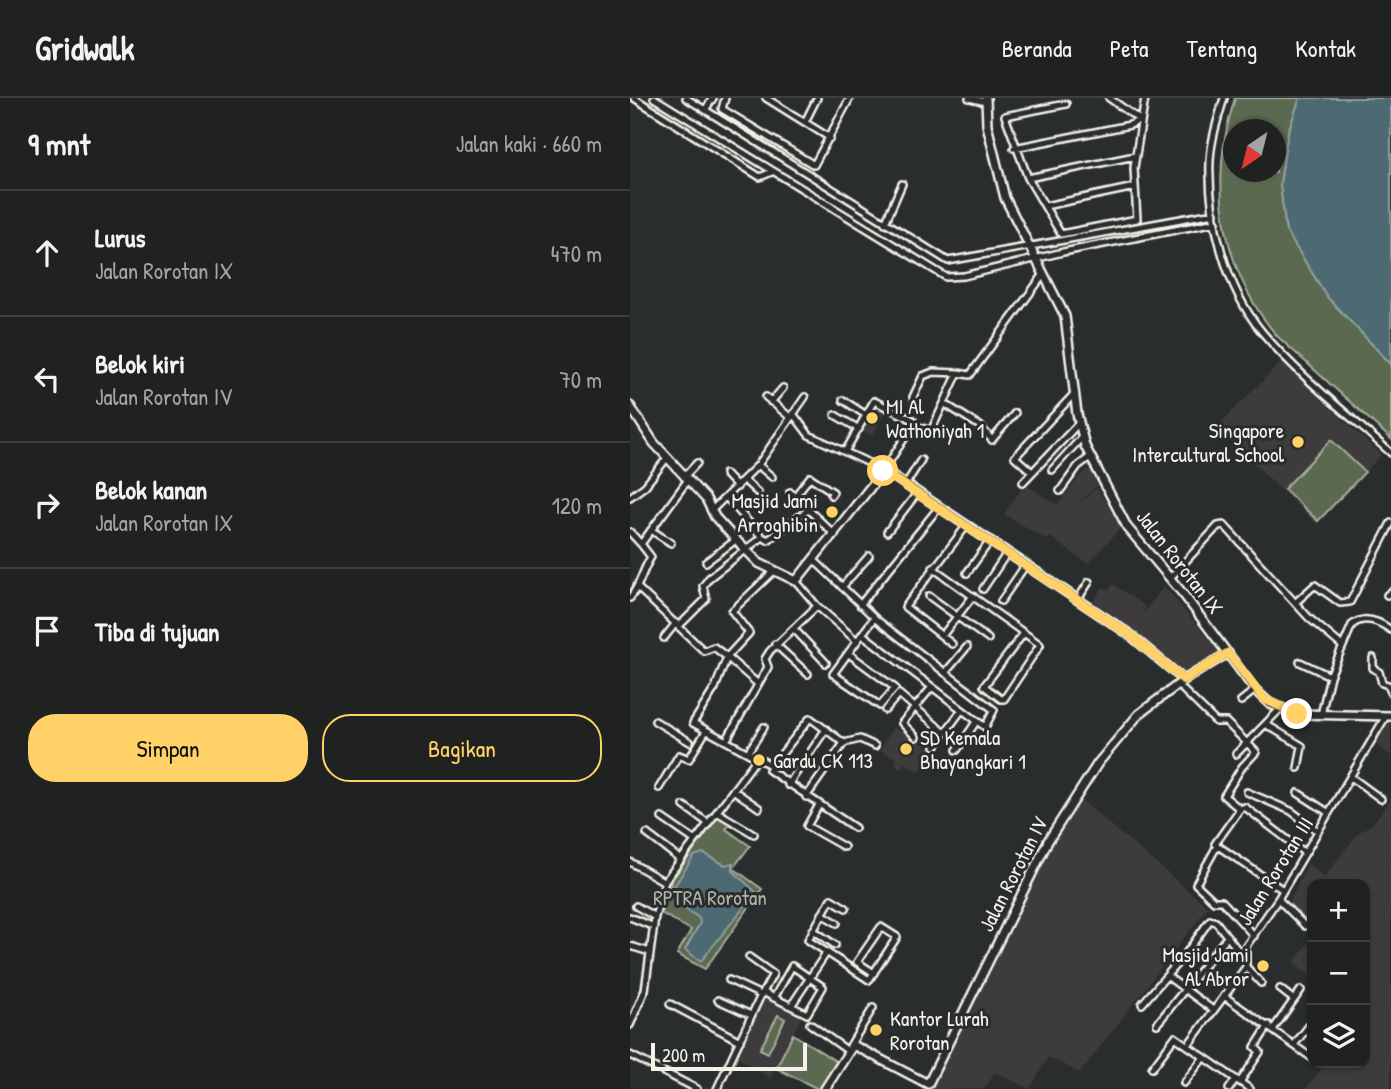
<!DOCTYPE html>
<html lang="id">
<meta charset="utf-8">
<style>
body{margin:0;font-family:"Patrick Hand",sans-serif;background:#282a2a;color:#f1f3f6}
.controls{position:absolute;right:21px;bottom:21px;display:grid;overflow:hidden;border-radius:14px;box-shadow:0 2px 5px #0004}
.controls button{width:63px;height:63px;display:grid;place-items:center;padding:0;border:0;border-bottom:2px solid #3d3f40;background:#202222;color:#f1f3f6;font:35px sans-serif}
.compass{position:absolute;left:593px;top:21px;width:63px;height:63px;border-radius:50%;background:#202222;box-shadow:0 2px 5px #0004;rotate:215deg}
.scale{position:absolute;left:21px;bottom:18px;width:156px;box-sizing:border-box;padding-left:7px;border:4px solid #f4f1e8;border-top:0;font-size:19px;line-height:24px;white-space:nowrap;color:#f4f1e8;-webkit-text-stroke:5px #2a2d2e;paint-order:stroke}
.stop{position:absolute;width:21px;height:21px;margin:-16px;border:5px solid #ffd166;border-radius:50%;background:#fff}
.stop.end{background:#ffd166;border-color:#fff;box-shadow:0 2px 7px #0008}
.list{margin:0;padding:0;list-style:none}
h2{display:flex;justify-content:space-between;align-items:center;height:91px;margin:0;padding:0 28px;font-size:30px}
h2 small{font-size:23px;font-weight:400;color:#a2a4a5}
.list li{display:grid;grid-template-columns:46px 1fr auto;gap:21px;align-items:center;box-sizing:border-box;height:126px;padding:0 28px;border-top:2px solid #3d3f40}
.list b{display:block;font-size:26px;white-space:nowrap}
.list p{margin:0;font-size:23px;white-space:nowrap;color:#a2a4a5}
.list em{font-size:23px;font-style:normal;color:#a2a4a5}
.actions{display:flex;gap:14px;padding:21px 28px}
.actions a{flex:1;padding:16px 0;border:2px solid #ffd166;border-radius:28px;text-align:center;font-size:24px;color:#ffd166}
.actions .main{background:#ffd166;color:#111}
.icon{flex:none;width:38px;height:38px;fill:none;stroke:currentColor;stroke-width:2;stroke-linecap:round;stroke-linejoin:round}
.map{position:relative;flex:none;width:761px;height:991px;overflow:hidden}
header{display:flex;align-items:center;gap:42px;box-sizing:border-box;height:98px;padding:0 35px;background:#202222;border-bottom:2px solid #3d3f40}
header strong{font-size:33px}
nav{display:flex;gap:38px;margin-inline-start:auto;font-size:24px}
main{display:flex}
aside{flex:1;background:#202222}
.map>svg:first-child{display:block}
</style>
<header>
<strong>Gridwalk</strong>
<nav><a>Beranda</a><a>Peta</a><a>Tentang</a><a>Kontak</a></nav>
</header>
<main>
<aside>
<h2>9 mnt<small>Jalan kaki · 660 m</small></h2>
<ul class="list">
<li><svg class="icon" aria-label="ahead" viewBox="0 0 24 24"><path d="M12 20V5M6 11l6-6 6 6"/></svg><div><b>Lurus</b><p>Jalan Rorotan IX</p></div><em>470 m</em></li>
<li><svg class="icon" aria-label="left" viewBox="0 0 24 24"><path d="M17 20v-9H6M10 6l-5 5 5 5"/></svg><div><b>Belok kiri</b><p>Jalan Rorotan IV</p></div><em>70 m</em></li>
<li><svg class="icon" aria-label="right" viewBox="0 0 24 24"><path d="M7 20v-9h11M14 6l5 5-5 5"/></svg><div><b>Belok kanan</b><p>Jalan Rorotan IX</p></div><em>120 m</em></li>
<li><svg class="icon" aria-label="arrive" viewBox="0 0 24 24"><path d="M6 21V4h12l-3 4 3 4H6"/></svg><div><b>Tiba di tujuan</b></div></li>
</ul>
<div class="actions"><a class="main">Simpan</a><a>Bagikan</a></div>
</aside>
<div class="map">
<svg width="761" height="991" viewBox="0 0 761 991">
<rect width="100%" height="100%" fill="#2a2d2e"/>
<filter id="ink" filterUnits="userSpaceOnUse"><feTurbulence type="fractalNoise" baseFrequency=".0143" numOctaves="2"/><feDisplacementMap in="SourceGraphic" scale="14" xChannelSelector="R" yChannelSelector="G"/><feConvolveMatrix kernelMatrix="1 2 1 2 8 2 1 2 1" color-interpolation-filters="sRGB"/></filter>
<g filter="url(#ink)">
<path fill="#3e3a3a" d="M651 264 751 357 687 426 586 330Z
M241 302 257 311 242 338 226 329Z
M461 370 467 388 440 413 467 390 491 429 458 466 420 439 417 442 374 416 395 386 427 407 451 377Z
M483 486 516 509 512 517 534 488 589 553 553 578 461 507 473 489 479 492Z
M760 618 761 619V658L740 642Z
M263 629 302 651 289 674 275 665 271 670 264 666 267 661 250 652Z
M444 696 578 809 450 975 418 959 400 991 365 974 354 991H301L296 987Z
M761 702V991H676L696 965H735V786H682V833L659 805 678 765 694 779 729 734 741 727Z
M682 840V880L664 864Z
M134 898 173 916 140 980 104 956Z"/>
<path fill="#5b6951" stroke="#a8ad9c" stroke-width="2" fill-rule="evenodd" d="M605 0H670L658 34 650 86 656 133 698 200 761 266V341L647 238C590 170 578 82 605 0ZM604 32H646V74H604Z
M701 342 735 374 688 423 654 391Z
M91 715 103 722 96 731 120 748 103 770 132 791 75 871 47 856 61 832 31 815 42 782Z
M148 917 155 921 138 955 130 951Z
M163 936 207 964 195 991H188L146 970Z"/>
<path fill="#4d6971" stroke="#909fa1" stroke-width="2" d="M670 0H761V266L698 200 656 133 650 86 658 34Z
M73 755 95 767 103 765V773L126 794 71 863 55 852 70 825 69 820 39 800V796L64 758Z"/>
<g fill="none" stroke-linecap="round" stroke-linejoin="round">
<defs>
<path id="street" d="M4 0 130 79 142 74
M24 0 316 179 334 178 433 154 586 124
M56 0 318 163 584 115
M95 0 92 11 184 67 220 0
M136 0 200 40
M339 0 356 4
M594 0C588 20 581 42 580 63 578 120 595 189 632 234 670 279 718 316 761 355
M436 6 375 18 398 80 431 136 507 121 504 70 515 0
M75 12 83 0
M175 24 187 0
M384 50 500 27 510 22 479 0
M398 80 505 58
M415 108 505 89
M255 125 272 86
M136 299 161 320
M283 299 293 278 303 274 328 275
M213 302 236 317
M141 304 153 290
M315 306 350 328 362 342 385 315
M164 317 179 337 254 372 283 327 301 333 328 275 340 277 414 176
M205 317 229 331
M216 352 244 303 283 322V327
M128 367 142 379
M422 372 452 339
M402 374 385 359 445 295
M95 376 107 389
M54 379 67 365
M114 382 128 395
M393 384 449 325
M276 386 291 362
M430 393 448 368 460 359
M160 394 205 437
M165 398 180 379 203 394 201 397
M0 399 15 388 37 360
M97 400 132 439
M82 412 128 367 175 299
M337 427 275 509 312 538 343 498
M21 432 41 445
M0 434 11 446
M257 434 288 394
M184 462 248 523 364 612 355 629 232 536
M76 464 106 442
M303 470 408 545 410 547 374 601H371L354 588 394 535
M337 475 360 443
M540 480 588 428 594 427 679 520 711 547
M166 483 187 508 227 543
M212 489 239 458
M8 490 74 553 84 549 97 559 85 590 63 625 142 668
M353 491 377 455
M757 497 761 494
M299 498 358 541
M0 500C11 486 12 473 21 459L11 446 57 383
M448 501 459 484
M371 503 395 468
M666 504 685 487 710 505 720 504 761 425
M230 507 309 409
M49 528 76 501 73 488 79 480 132 439 138 442 178 412
M164 531 196 565
M312 538 322 546
M34 540 46 525
M145 546 178 576
M219 556 265 590 250 608 203 576 244 520
M743 560V570L749 574 752 585 758 587 761 594
M670 564 700 578
M315 575 337 549
M128 586 97 559 119 535 102 513 143 474
M548 587 586 624H596L626 654 612 669 594 698 610 711 615 709 675 755
M611 603 625 592
M255 612 269 596 315 635
M691 617 700 578 722 527C735 516 750 524 761 532
M25 623 60 644
M637 627 672 648 668 670
M286 639 272 625 302 589
M96 643 138 569 135 561 140 553 187 508
M305 648 331 613
M327 652 346 624
M118 654 134 629
M606 656 650 611
M721 679 751 701
M158 687 196 631
M29 690 49 657 59 661 76 633
M103 692 129 710
M617 694 661 713 688 733
M668 695 699 715
M176 699 214 645
M189 707 177 728 214 749
M54 708 78 725
M610 711 585 746 653 792
M87 714 124 736
M32 720 64 742
M225 730 139 672 180 620 214 645 230 641 245 648
M17 736 50 761
M587 748 566 786 584 803H592L624 838
M0 764 35 784
M648 801 675 828
M6 808 25 819
M216 810 201 801 178 842 239 882 267 839 251 829 227 864 244 875
M192 816 207 825
M0 819 24 829
M183 832 205 847
M0 848 20 854
M119 859 143 876 132 896
M616 869 631 885
M537 878 583 912
M650 891 664 902
M133 894C148 902 163 909 177 916L193 889 162 868 144 900
M594 898 682 960
M88 902 121 917
M40 906 110 943
M512 906 557 854 580 822 586 824 614 860
M161 908 197 854
M180 926 218 953
M527 926 597 839
M0 927 15 892 25 819 35 783 128 659
M644 930 671 892
M558 947 616 869V848L648 801 756 618
M664 947 682 924
M220 948 243 910
M0 957 67 991
M522 970 545 939 620 991
M610 984 630 954 625 949 639 927
M554 985 574 959
M87 991 131 897 99 882
M599 991 606 981"/>
<path id="secondary" d="M356 0 357 27 375 100 435 218 447 316 455 348 497 429 554 497 625 592 640 606 667 616 761 618
M0 308 24 345 76 401 85 419 106 442 129 465 166 483 254 372 499 536 554 582
M195 991 223 947 298 986 418 743 468 665 509 616 554 582 598 555"/>
</defs>
<use href="#street" stroke="#f4f1e8" stroke-width="10"/>
<use href="#secondary" stroke="#f4f1e8" stroke-width="12"/>
<use href="#street" stroke="#2a2d2e" stroke-width="5"/>
<use href="#secondary" stroke="#2a2d2e" stroke-width="7"/>
</g>
</g>
<g fill="none" stroke-linecap="round" stroke-linejoin="round" filter="url(#ink)">
<path stroke="#ffd166" stroke-width="9" d="M253 373 499 536 554 582 598 555 634 601 667 616"/>
</g>
<g fill="#ffd166" stroke="#2a2d2e" stroke-width="2.5">
<circle cx="242" cy="320" r="7"/>
<circle cx="668" cy="344" r="7"/>
<circle cx="202" cy="414" r="7"/>
<circle cx="276" cy="651" r="7"/>
<circle cx="129" cy="662" r="7"/>
<circle cx="633" cy="868" r="7"/>
<circle cx="246" cy="932" r="7"/>
</g>
<g text-anchor="middle" dominant-baseline="central" stroke-width="6" stroke-linejoin="round" paint-order="stroke">
<g font-size="21" fill="#f4f1e8" stroke="#2a2d2e" text-anchor="start">
<text x="256" y="308">MI Al<tspan x="256" dy="24">Wathoniyah 1</tspan></text>
<text x="654" y="332" text-anchor="end">Singapore<tspan x="654" dy="24">Intercultural School</tspan></text>
<text x="188" y="402" text-anchor="end">Masjid Jami<tspan x="188" dy="24">Arroghibin</tspan></text>
<text x="290" y="639">SD Kemala<tspan x="290" dy="24">Bhayangkari 1</tspan></text>
<text x="143" y="662">Gardu CK 113</text>
<text x="619" y="856" text-anchor="end">Masjid Jami<tspan x="619" dy="24">Al Abror</tspan></text>
<text x="260" y="920">Kantor Lurah<tspan x="260" dy="24">Rorotan</tspan></text>
</g>
<g font-size="21" fill="#f4f1e8" stroke="#2a2d2e">
<text transform="translate(550 464) rotate(52)">Jalan Rorotan IX</text>
<text transform="translate(645 773) rotate(-58)">Jalan Rorotan III</text>
<text transform="translate(383 776) rotate(-63)">Jalan Rorotan IV</text>
</g>
<g font-size="21" fill="#afb4a4" stroke="#2a2d2e">
<text x="80" y="799">RPTRA Rorotan</text>
</g>
</g>
</svg>
<div class="controls">
<button>+</button>
<button>−</button>
<button><svg class="icon" aria-label="layers" viewBox="0 0 24 24"><path d="M12 4l9 5-9 5-9-5zM3 14l9 5 9-5"/></svg></button>
</div>
<svg class="compass" viewBox="-18 -18 36 36"><path d="M0-13l5 13h-10z" fill="#e53935"/><path d="M0 13l5-13h-10z" fill="#a2a4a5"/></svg>
<div class="scale">200 m</div>
<div class="stop" style="left:253px;top:373px"></div>
<div class="stop end" style="left:667px;top:616px"></div>
</div>
</main>
